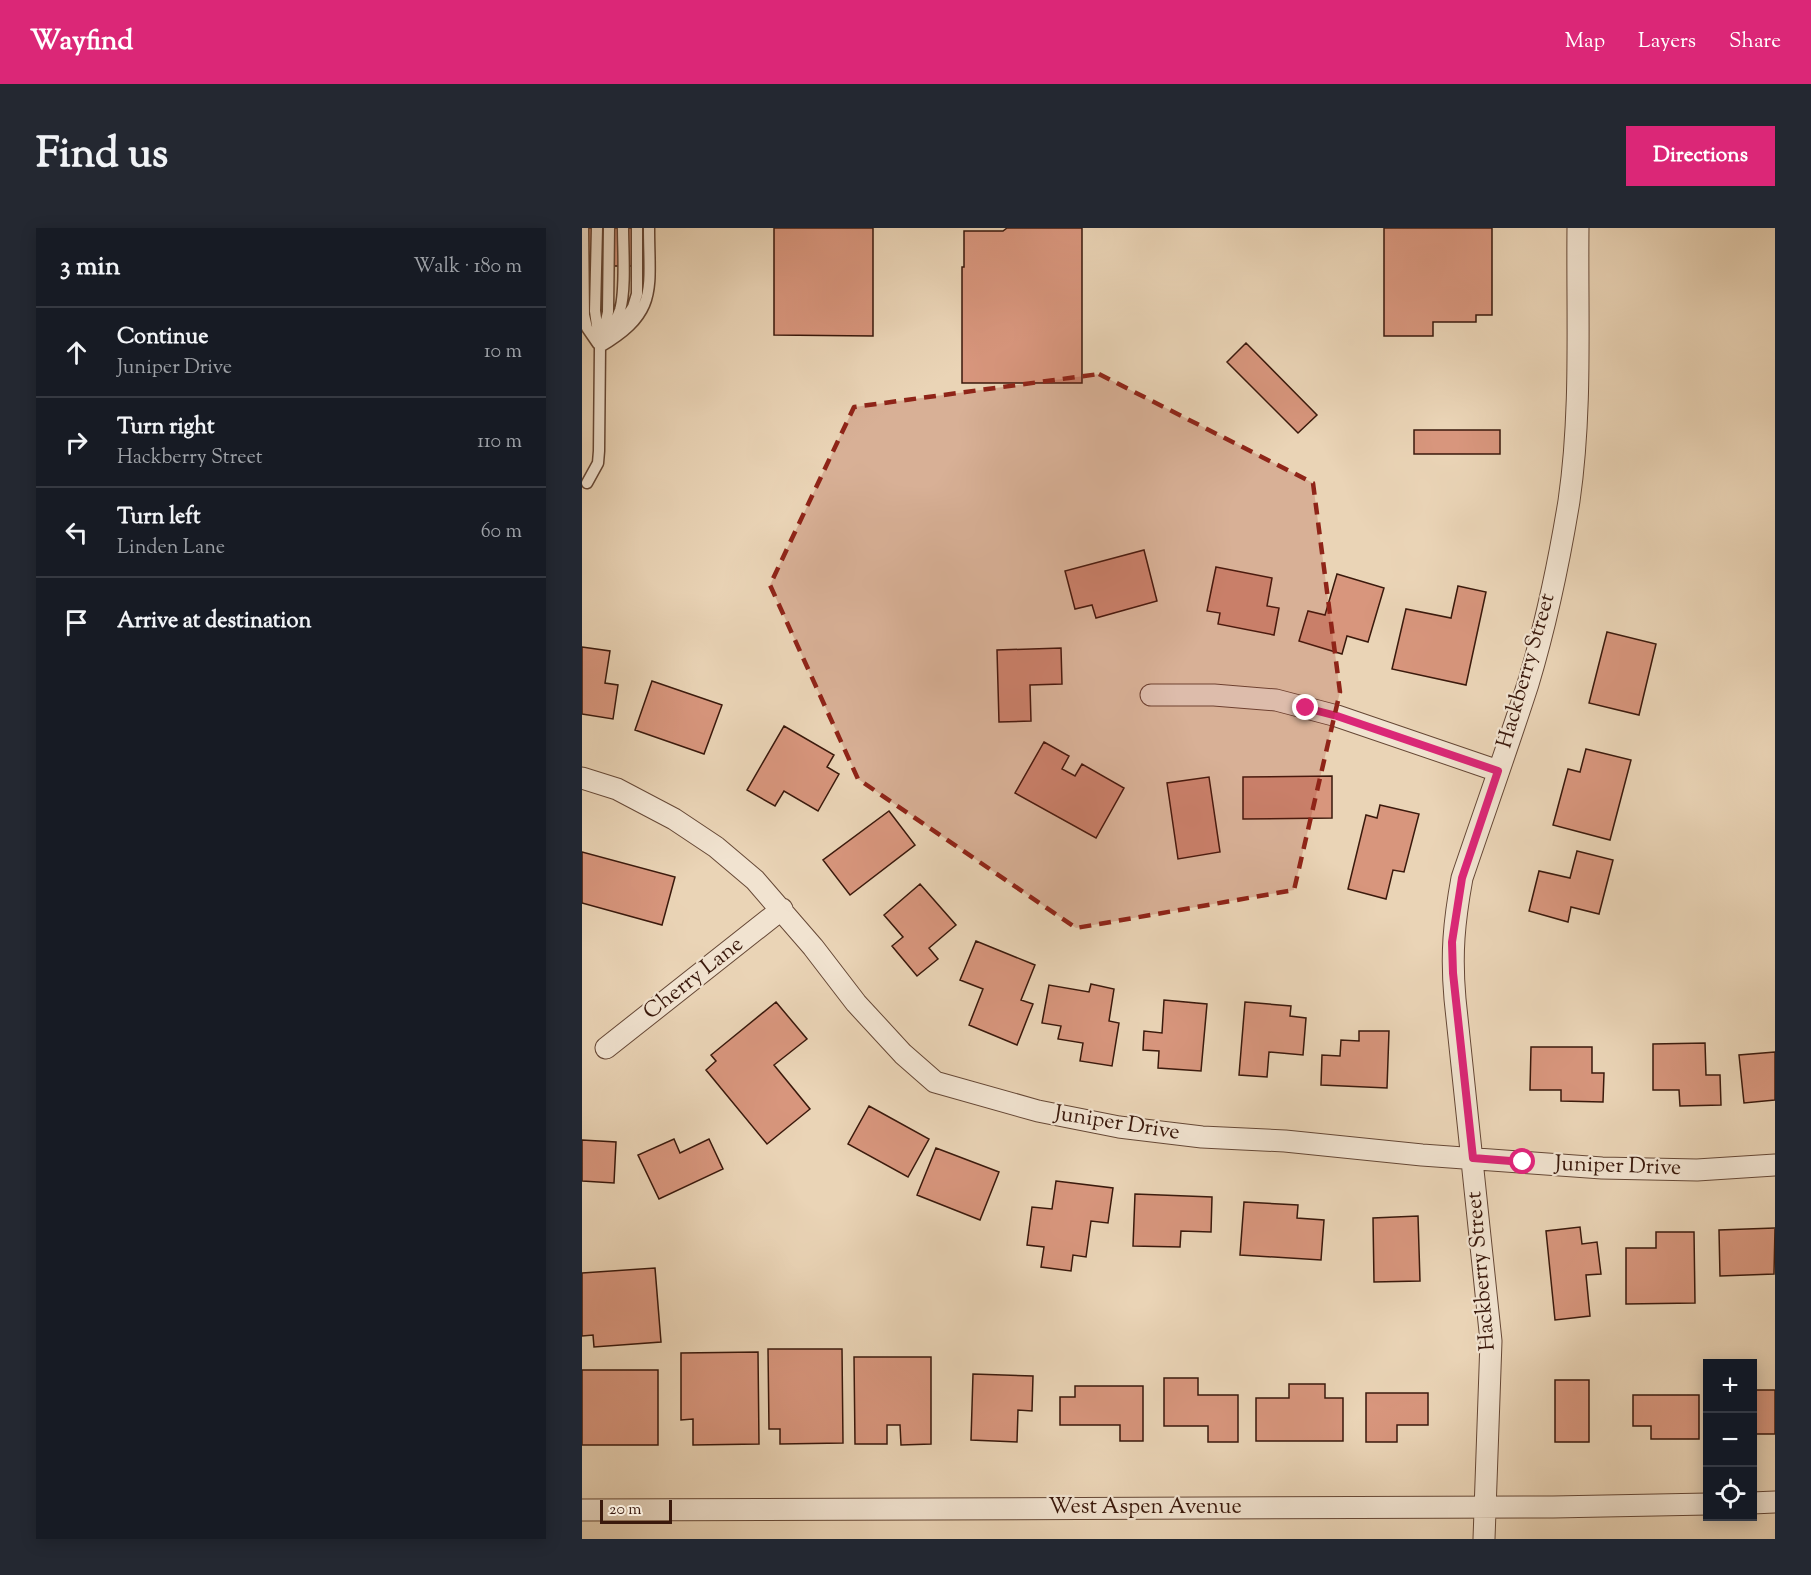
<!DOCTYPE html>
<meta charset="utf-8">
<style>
body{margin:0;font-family:"Sorts Mill Goudy",serif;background:#242831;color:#f1f3f6}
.controls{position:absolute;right:18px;bottom:18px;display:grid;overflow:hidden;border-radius:0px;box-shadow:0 3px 15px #0003}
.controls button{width:54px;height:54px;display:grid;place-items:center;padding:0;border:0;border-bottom:2px solid #363941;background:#171b24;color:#f1f3f6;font:30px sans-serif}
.scale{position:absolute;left:18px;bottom:15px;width:72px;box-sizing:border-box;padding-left:6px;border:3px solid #3a190c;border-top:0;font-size:16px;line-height:21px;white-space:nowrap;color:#3a190c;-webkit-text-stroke:4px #f1e3d0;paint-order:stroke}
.stop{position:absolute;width:18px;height:18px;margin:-14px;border:4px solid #db2777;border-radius:50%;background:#fff}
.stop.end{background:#db2777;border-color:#fff;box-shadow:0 2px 6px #0008}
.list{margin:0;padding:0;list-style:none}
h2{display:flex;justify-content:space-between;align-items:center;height:78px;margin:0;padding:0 24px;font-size:26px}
h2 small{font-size:20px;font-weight:400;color:#9ea1a6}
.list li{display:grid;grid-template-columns:39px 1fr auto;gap:18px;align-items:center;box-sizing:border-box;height:90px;padding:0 24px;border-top:2px solid #363941}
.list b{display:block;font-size:22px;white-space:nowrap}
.list p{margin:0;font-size:20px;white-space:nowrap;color:#9ea1a6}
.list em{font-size:20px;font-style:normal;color:#9ea1a6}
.icon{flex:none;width:33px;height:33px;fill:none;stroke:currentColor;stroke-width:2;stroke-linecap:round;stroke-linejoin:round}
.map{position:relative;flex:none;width:1193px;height:1311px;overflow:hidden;border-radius:0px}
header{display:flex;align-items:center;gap:36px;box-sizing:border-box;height:84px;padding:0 30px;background:#db2777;color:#fff}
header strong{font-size:28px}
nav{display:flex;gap:33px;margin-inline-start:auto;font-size:21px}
.intro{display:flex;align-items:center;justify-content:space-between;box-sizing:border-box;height:144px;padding:0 36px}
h1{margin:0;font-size:42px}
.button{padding:15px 27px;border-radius:0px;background:#db2777;color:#fff;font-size:21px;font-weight:700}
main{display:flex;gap:36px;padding:0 36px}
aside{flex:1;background:#171b24;border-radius:0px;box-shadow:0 3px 15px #0003}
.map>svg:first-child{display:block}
</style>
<header>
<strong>Wayfind</strong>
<nav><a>Map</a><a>Layers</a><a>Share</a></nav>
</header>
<div class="intro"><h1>Find us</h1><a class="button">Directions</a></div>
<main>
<aside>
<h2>3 min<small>Walk · 180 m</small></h2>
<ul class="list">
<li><svg class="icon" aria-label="ahead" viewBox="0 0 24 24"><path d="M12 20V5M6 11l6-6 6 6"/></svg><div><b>Continue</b><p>Juniper Drive</p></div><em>10 m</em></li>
<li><svg class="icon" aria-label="right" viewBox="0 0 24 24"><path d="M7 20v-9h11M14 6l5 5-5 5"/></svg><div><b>Turn right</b><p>Hackberry Street</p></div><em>110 m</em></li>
<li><svg class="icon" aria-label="left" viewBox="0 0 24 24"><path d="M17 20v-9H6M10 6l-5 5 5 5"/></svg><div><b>Turn left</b><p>Linden Lane</p></div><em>60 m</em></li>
<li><svg class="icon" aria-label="arrive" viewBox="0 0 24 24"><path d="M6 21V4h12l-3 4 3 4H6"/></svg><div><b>Arrive at destination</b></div></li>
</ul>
</aside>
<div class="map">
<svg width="1193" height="1311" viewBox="0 0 1193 1311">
<rect width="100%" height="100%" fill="#ead4b6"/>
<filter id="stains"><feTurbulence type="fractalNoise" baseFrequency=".00333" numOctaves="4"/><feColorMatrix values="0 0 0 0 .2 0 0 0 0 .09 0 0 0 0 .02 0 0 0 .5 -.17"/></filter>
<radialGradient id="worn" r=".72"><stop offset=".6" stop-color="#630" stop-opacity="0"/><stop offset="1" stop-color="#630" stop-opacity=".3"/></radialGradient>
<path fill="#d8967d" stroke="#3a190c" stroke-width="1.5" d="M0 0H64V38H0Z
M192 0H291V108L192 107Z
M425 0H500V155H380V39H382V3H421Z
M802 0H910V87H894V94H851V108H802Z
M664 115 735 187 716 205 645 134Z
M832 202H918V226H832Z
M562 322 575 373 514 390 510 377 493 381 483 343Z
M634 339 690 350 685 378 697 380 692 407 636 396 638 385 625 383Z
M755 346 802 360 786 414 765 408 760 426 717 413 726 383 743 387Z
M876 358 904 364 884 457 810 441 824 381 869 390Z
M1025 404 1074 416 1057 487 1007 475Z
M0 419 28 423 23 455 36 457 31 491 0 486Z
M479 420 480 456 448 457 449 493 417 494 415 422Z
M70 453 140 477 122 526 53 502Z
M202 498 252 527 245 539 257 546 236 583 202 563 193 578 165 562Z
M462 514 487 528 480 541 493 548 500 536 542 560 514 610 433 565Z
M1004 521 1049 532 1028 612 971 597 986 541 998 544Z
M750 548V590L661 591V549Z
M627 549 638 624 596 631 585 555Z
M798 577 837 586 822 644 811 642 804 671 766 661 784 587 795 590Z
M307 583 333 617 268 667 241 632Z
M995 623 1031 632 1017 686 989 679 986 694 947 683 957 643 988 650Z
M0 624 93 649 80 697 0 675Z
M338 656 374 697 347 720 356 731 335 748 310 718 321 709 302 687Z
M394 713 453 737 439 772 451 776 435 817 387 797 401 761 378 752Z
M509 756 532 761 527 793 537 795 530 838 498 833 501 815 476 811 479 798 460 795 467 757 507 764Z
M582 772 625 776 619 843 576 840 577 823 561 822 562 803 580 805Z
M194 774 225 811 192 837 228 881 185 916 124 842 134 833 129 827Z
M663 774 709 778 708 788 724 790 721 827 687 824 685 849 657 847Z
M777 803H807L805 860 739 857 740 827 758 828 759 812 777 813Z
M1123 815 1124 847H1138L1139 877 1098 878 1097 862H1071V816Z
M949 819H1010V845H1022L1021 874 979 873V862H948Z
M1193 824V872L1162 875 1157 827Z
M287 878 347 911 326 949 266 916Z
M92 911 98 925 127 911 141 941 77 971 56 927Z
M0 912 34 914 32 955 0 953Z
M354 920 417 944 398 992 335 967Z
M474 953 531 960 526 995 509 993 504 1029 491 1027 489 1043 459 1039 462 1019 445 1017 450 979 470 981Z
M553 966 630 969 629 1004 599 1003 598 1019 551 1018Z
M662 974 716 977 715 990 742 992 739 1032 658 1027Z
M836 988 838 1053 792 1054 791 990Z
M998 999 1000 1016 1015 1014 1019 1046 1004 1047 1008 1088 973 1092 964 1003Z
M1193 1000 1192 1046 1138 1048 1137 1002Z
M1074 1004H1112L1113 1075 1044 1076V1020H1074Z
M73 1040 79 1114 12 1119 11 1107 0 1108V1045Z
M186 1121H260L261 1215 198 1216V1201H187Z
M176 1124 177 1216 111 1217V1191L99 1192V1125Z
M272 1129H349V1216L319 1217 318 1197H305V1216H273Z
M0 1142H76V1217H0Z
M391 1146 451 1148 450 1183 436 1182 435 1214 389 1212Z
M582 1150H616V1167H656V1214H626V1198H582Z
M973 1152H1007V1214H973Z
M707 1156H743V1170H761V1213H674V1170H707Z
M493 1158H561V1213H538V1197H478V1169H493Z
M1170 1162H1193V1206H1170Z
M784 1165H846V1197H815V1214H784Z
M1051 1167H1117V1211H1069V1198H1051Z"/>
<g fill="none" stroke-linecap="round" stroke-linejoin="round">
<defs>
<path id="lane" d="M1 0 2 87 5 100 16 116
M36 102 51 79 55 66V0
M20 110 26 84 27 0
M20 116C26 105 34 94 38 82 44 62 41 22 41 0
M18 119C77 84 67 62 67 0
M5 255 16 235 17 223 18 119 13 83 15 0"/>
<path id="street" d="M569 467H632L694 472 755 488 916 543
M0 550 35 561 92 591 134 619 173 652 231 719 274 775 321 826 353 854 456 883 537 899 620 909 703 913 840 927 1020 940 1115 942 1193 937
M24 820 200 681
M1170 1275 1193 1274
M0 1282 971 1279 1126 1276
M902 1311 909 1113 873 771C869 726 872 694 880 650 902 585 925 521 946 456 964 396 977 334 987 273 1000 183 995 91 996 0"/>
</defs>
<use href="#lane" stroke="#664836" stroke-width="13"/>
<use href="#street" stroke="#664836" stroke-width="23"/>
<use href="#lane" stroke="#f1e3d0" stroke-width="10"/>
<use href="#street" stroke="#f1e3d0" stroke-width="21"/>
</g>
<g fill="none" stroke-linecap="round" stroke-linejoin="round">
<path stroke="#db2777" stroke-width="8" d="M724 480 755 488 916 543 880 650 870 714 871 745 891 930 941 934"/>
</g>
<path fill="#8f2418" fill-opacity="0.2" stroke="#8f2418" stroke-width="4.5" stroke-dasharray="12 8" stroke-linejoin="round" d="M517 146 731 255 758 464 712 662 494 700 276 551 188 357 272 179Z"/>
<g text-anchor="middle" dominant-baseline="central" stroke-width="4.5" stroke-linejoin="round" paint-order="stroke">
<g font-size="22" fill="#3a190c" stroke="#f1e3d0">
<text transform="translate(945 443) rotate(-74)">Hackberry Street</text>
<text transform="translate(112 751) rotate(-38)">Cherry Lane</text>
<text transform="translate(535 896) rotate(9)">Juniper Drive</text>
<text transform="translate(1036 939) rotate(2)">Juniper Drive</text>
<text transform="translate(900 1043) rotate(-95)">Hackberry Street</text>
<text x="563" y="1280">West Aspen Avenue</text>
</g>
</g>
<rect width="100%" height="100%" filter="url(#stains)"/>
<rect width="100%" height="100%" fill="url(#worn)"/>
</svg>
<div class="controls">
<button>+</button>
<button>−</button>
<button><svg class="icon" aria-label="locate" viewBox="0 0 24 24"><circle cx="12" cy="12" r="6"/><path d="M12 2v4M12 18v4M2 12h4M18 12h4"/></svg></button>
</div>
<div class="scale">20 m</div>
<div class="stop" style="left:941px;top:934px"></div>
<div class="stop end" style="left:724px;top:480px"></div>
</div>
</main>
